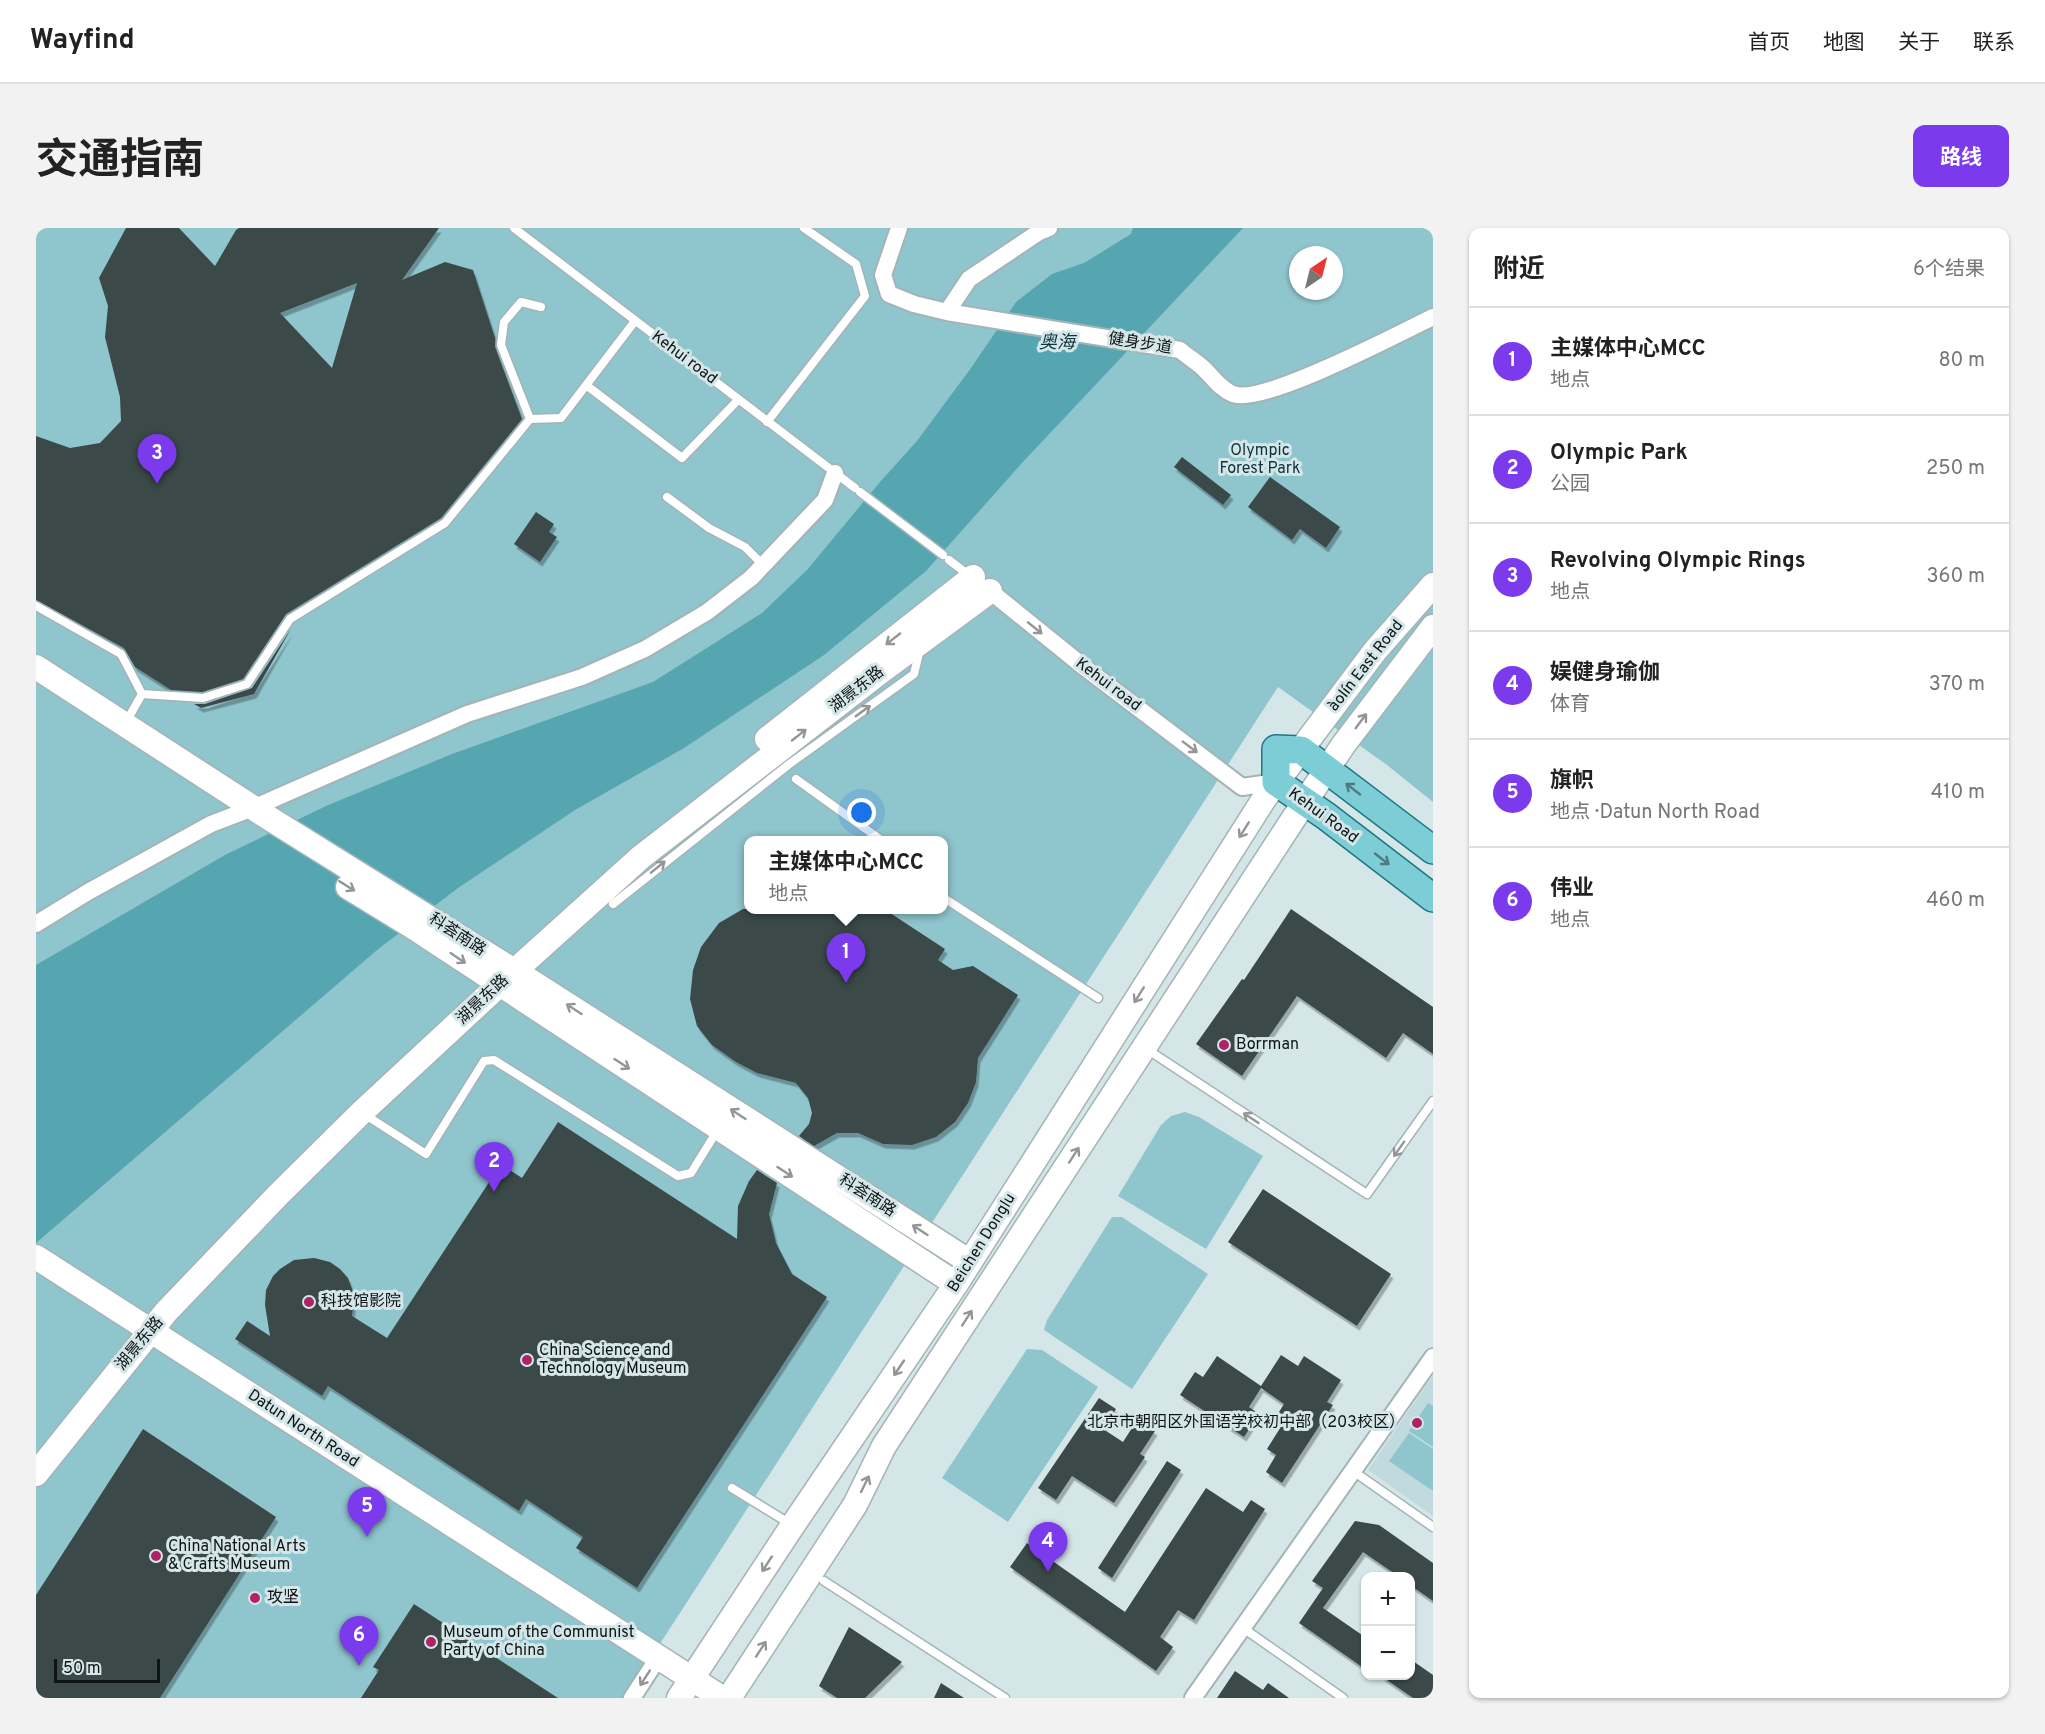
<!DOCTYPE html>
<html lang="zh">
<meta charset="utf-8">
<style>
body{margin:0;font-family:Overpass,"Noto Sans SC",sans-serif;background:#f2f2f2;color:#222}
.controls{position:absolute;right:18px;bottom:18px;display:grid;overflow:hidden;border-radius:12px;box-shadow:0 2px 4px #0004}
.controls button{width:54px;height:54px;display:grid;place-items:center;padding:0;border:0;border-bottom:2px solid #e0e0e0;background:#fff;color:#222;font:30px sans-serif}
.compass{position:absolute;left:1253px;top:18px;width:54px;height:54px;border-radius:50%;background:#fff;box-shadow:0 2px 4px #0004;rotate:35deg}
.scale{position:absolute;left:18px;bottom:15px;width:106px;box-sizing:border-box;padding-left:6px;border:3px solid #0e1415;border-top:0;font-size:16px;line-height:21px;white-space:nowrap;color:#0e1415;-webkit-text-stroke:4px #d5e6e8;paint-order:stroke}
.you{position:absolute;left:826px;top:585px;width:21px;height:21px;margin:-15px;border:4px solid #fff;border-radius:50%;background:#1a73e8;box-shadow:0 0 0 9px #1a73e833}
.badge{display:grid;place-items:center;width:39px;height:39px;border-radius:50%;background:#7c3aed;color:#fff;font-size:20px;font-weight:700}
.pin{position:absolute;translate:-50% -50px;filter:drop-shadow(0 2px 3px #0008)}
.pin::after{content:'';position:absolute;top:32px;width:21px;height:18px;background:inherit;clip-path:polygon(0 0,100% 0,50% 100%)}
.popup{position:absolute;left:708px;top:608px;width:204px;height:78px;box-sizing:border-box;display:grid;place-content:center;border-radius:12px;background:#fff;filter:drop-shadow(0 2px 4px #0005);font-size:20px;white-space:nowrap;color:#767676}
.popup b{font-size:22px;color:#222}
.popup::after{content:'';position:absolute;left:50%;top:100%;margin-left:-12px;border:12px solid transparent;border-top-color:#fff}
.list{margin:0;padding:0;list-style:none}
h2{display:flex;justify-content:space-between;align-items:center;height:78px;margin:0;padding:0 24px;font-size:26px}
h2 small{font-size:20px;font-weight:400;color:#767676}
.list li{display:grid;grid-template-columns:39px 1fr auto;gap:18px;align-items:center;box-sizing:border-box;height:108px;padding:0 24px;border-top:2px solid #e0e0e0}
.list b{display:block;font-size:22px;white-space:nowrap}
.list p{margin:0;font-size:20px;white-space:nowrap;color:#767676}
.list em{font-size:20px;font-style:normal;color:#767676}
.map{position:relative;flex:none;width:1397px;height:1470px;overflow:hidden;border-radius:12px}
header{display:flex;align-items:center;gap:36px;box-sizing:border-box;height:84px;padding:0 30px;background:#fff;border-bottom:2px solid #e0e0e0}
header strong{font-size:28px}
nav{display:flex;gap:33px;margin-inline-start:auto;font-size:21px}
.intro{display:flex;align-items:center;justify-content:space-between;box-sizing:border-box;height:144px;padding:0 36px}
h1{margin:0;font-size:42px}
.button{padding:15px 27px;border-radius:12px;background:#7c3aed;color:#fff;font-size:21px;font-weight:700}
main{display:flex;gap:36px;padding:0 36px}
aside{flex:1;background:#fff;border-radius:12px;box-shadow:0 2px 4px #0004}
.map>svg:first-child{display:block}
</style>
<header>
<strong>Wayfind</strong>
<nav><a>首页</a><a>地图</a><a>关于</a><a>联系</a></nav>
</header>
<div class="intro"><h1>交通指南</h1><a class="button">路线</a></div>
<main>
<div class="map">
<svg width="1397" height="1470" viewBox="0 0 1397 1470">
<defs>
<filter id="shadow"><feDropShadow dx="2.5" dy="4.5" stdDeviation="0" flood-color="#0004"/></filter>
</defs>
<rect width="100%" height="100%" fill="#d5e6e8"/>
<path fill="#c1dade" d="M1397 1147V1288L1332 1242Z"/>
<path fill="#8fc5cd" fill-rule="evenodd" d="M0 0H1397V574L1351 537 1242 459 589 1470H0ZM1262 27H1298V63H1262ZM712 612H908V682H712Z
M1149 884 1163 889 1227 928 1170 1021 1082 968 1125 897 1135 888Z
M1076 989H1086L1172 1046 1096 1161 1008 1102 1011 1092Z
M991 1121 1006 1122 1062 1159 972 1294 906 1250Z
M1392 1175 1397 1178V1219L1373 1203Z
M1373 1205 1397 1221V1263L1353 1233Z"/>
<path fill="#55a6b1" d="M1097 0H1207L985 236 890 343 788 427 648 520 539 582 422 660 341 722 0 1015V737L189 627 290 578 416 526 617 454 726 385 771 342 844 254 881 213 935 140 980 74 1016 46 1048 35 1095 6Z"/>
<path fill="#3a484a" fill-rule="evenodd" filter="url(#shadow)" d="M90 0H143L179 38 200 2 203 0H403L366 52 409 34 437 42 459 110V119L486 191 405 290 250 386 207 451 166 464 135 462 99 439 88 420 0 372V208L34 220 64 215 85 193 84 169 69 109 72 78 63 50ZM321 55 296 140 244 85Z
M1146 229 1195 267 1187 277 1138 239Z
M1234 249 1304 299 1290 320 1264 301 1256 312 1212 279Z
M500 284 518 296 513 304 521 309 504 334 478 316Z
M255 401 218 466 165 480 158 476H169L216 460Z
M707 681H848L909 721 902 732 917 742 937 738 982 767 942 830 940 854 932 875 919 894 900 909 876 917 847 916 822 905H801L778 918 763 908 773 896 776 885 772 870 760 855 721 845 700 834 676 817 661 798 654 771 657 742 665 719 683 695Z
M1255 681 1397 779V826L1367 805 1350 830 1261 768 1206 848 1160 816 1206 751 1208 752Z
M522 894 701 1011 702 978 713 953 721 942 741 955 733 986 740 1015 756 1046 791 1069 601 1360 540 1320 547 1309 490 1271 483 1283 292 1158 286 1168 199 1111 211 1093 234 1108 229 1077 230 1062 237 1048 244 1041 258 1032 278 1030 294 1034 304 1041 312 1050 316 1061 318 1073 316 1088 351 1110 465 936 486 950Z
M1227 961 1355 1046 1321 1098 1192 1014Z
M1245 1127 1262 1138 1268 1128 1305 1152 1291 1174 1297 1177 1246 1255 1230 1244 1240 1227 1231 1221 1246 1197 1238 1192 1248 1176 1225 1160 1213 1179 1223 1186 1208 1209 1144 1167 1159 1144 1167 1149 1181 1128 1225 1158Z
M1063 1170 1080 1181 1067 1201 1087 1214 1101 1192 1119 1203 1104 1226 1109 1229 1078 1275 1036 1248 1020 1272 1002 1260Z
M107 1201 240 1289 124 1470H0V1367Z
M1131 1233 1145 1242 1076 1350 1062 1340Z
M1170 1260 1207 1284 1215 1272 1229 1281 1158 1392 1142 1382 1124 1409 1137 1419 1120 1443 974 1339 991 1315 1089 1384Z
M1319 1293 1343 1297 1397 1335V1373L1374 1357V1348H1362L1327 1324 1287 1380 1329 1409V1441L1263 1395 1287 1360 1276 1353Z
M378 1376 505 1459 522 1470H325L343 1442 337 1439Z
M813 1399 866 1434 829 1470H801L783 1458Z
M1374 1431 1397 1447V1470H1377L1345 1448H1374Z
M1199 1443 1227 1462 1232 1455 1253 1470H1181Z
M905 1455 928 1470H898Z"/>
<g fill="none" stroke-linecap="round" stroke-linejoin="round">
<defs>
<path id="lane" d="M478 0 819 260
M550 157 646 230 702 172
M494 191 525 190 599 93
M731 194 829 68 820 36 768 0
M824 264 907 327
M631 269 673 300 709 319 727 337
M913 332 934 348
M0 378 85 426 106 466 89 496
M106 466 167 470 211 456 254 391 409 295 494 191 465 117 468 94 485 74 505 79
M760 551 845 612
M908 670 1062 770
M577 676 752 537 878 446 884 421
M1109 820 1331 966 1397 873
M328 886 390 926 448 833 458 832 642 948 655 945 681 903
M1317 1243 1397 1299
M696 1260 756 1297
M788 1353 969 1470
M1207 1400 1307 1470"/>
<path id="street" d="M863 0 847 47 853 66 878 76 911 84 1144 122C1151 128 1159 133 1166 139 1176 148 1184 161 1197 166 1226 178 1364 105 1397 89
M911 84 933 51 1003 4 1013 0
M954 363 1048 439 1206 559 1240 554
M0 696 52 664 175 596 217 580 431 486 546 449 609 421 671 384 715 350 789 272 799 245
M596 1470 622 1430
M1157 1470 1397 1129"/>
<path id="secondary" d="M0 439 236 592 488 749 934 1034
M731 511 937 349
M312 659 374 697 920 1056
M0 1029 686 1470
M0 1246 130 1084 242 967 326 884 463 757 605 629 848 441 954 363
M643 1470 757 1297 920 1056 1228 571 1339 423 1397 357
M693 1470 819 1277 848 1218 1258 590 1308 516 1397 399"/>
<path id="primary" d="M1397 622 1265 522 1240 521V554L1290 588 1397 670"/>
</defs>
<use href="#lane" stroke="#a4b4b6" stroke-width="11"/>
<use href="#street" stroke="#a4b4b6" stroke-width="20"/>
<use href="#secondary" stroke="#a4b4b6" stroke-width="27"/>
<use href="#primary" stroke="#1e7681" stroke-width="30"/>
<use href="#lane" stroke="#fff" stroke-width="8"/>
<use href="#street" stroke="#fff" stroke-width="16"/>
<use href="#secondary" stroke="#fff" stroke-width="24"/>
<use href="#primary" stroke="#7dcdd6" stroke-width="27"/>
</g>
<defs><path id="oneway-shaft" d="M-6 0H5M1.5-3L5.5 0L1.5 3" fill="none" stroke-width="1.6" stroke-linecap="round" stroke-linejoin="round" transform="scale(1.5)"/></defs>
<g stroke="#939596">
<use href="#oneway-shaft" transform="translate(999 400) rotate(39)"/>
<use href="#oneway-shaft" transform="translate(857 411) rotate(142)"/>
<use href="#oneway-shaft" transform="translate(827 483) rotate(-36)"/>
<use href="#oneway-shaft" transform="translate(1325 493) rotate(-53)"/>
<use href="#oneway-shaft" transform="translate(763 507) rotate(-38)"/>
<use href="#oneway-shaft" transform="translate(1154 519) rotate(37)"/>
<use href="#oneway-shaft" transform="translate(1208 602) rotate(122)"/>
<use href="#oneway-shaft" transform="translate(622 639) rotate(-39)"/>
<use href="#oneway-shaft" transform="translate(311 658) rotate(32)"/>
<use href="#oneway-shaft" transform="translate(422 730) rotate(34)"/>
<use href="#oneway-shaft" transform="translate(1103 767) rotate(122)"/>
<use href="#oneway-shaft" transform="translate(538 781) rotate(-147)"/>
<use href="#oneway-shaft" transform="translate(586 836) rotate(33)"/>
<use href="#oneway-shaft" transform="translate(702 886) rotate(-147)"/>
<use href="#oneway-shaft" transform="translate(1215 890) rotate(-147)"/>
<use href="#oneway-shaft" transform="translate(1363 921) rotate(125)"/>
<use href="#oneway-shaft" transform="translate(1038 927) rotate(-57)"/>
<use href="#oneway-shaft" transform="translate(749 944) rotate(33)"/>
<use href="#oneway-shaft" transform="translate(884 1002) rotate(-147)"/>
<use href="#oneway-shaft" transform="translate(931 1090) rotate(-57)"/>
<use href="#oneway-shaft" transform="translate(863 1140) rotate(124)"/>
<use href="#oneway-shaft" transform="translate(829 1256) rotate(-64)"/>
<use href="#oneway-shaft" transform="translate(731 1336) rotate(123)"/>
<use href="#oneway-shaft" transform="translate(725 1421) rotate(-57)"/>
<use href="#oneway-shaft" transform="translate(609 1450) rotate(123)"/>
</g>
<g stroke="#4b7a7f">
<use href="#oneway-shaft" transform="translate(1317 561) rotate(-142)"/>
<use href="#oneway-shaft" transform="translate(1346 631) rotate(38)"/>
</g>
<g fill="#ad2365" stroke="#d5e6e8" stroke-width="2">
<circle cx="1188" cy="817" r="6"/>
<circle cx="273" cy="1074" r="6"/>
<circle cx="491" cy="1132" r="6"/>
<circle cx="1381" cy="1195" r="6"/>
<circle cx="120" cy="1328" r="6"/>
<circle cx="219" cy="1370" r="6"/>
<circle cx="395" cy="1414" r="6"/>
</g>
<g text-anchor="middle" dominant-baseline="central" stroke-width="6" stroke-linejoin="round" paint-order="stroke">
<g font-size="16" fill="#0e1415" stroke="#d5e6e8">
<text transform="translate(1104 116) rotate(9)">健身步道</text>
<text transform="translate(648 130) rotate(37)">Kehui road</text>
<text transform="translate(1330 438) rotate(-52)">àolín East Road</text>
<text transform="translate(1072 457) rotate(37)">Kehui road</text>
<text transform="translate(821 462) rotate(-38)">湖景东路</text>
<text transform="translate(1287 588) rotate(36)">Kehui Road</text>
<text transform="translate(421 707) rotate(33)">科荟南路</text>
<text transform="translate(447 772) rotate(-43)">湖景东路</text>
<text transform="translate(831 968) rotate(33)">科荟南路</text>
<text transform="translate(946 1015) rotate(-58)">Beichen Donglu</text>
<text transform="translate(104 1116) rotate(-50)">湖景东路</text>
<text transform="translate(267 1201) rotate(33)">Datun North Road</text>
</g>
<g font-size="16" fill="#0b3339" stroke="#d5e6e8">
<text x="1224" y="223">Olympic<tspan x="1224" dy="18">Forest Park</tspan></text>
</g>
<g font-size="16" fill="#0e1415" stroke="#d5e6e8" text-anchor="start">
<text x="1200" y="817">Borrman</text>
<text x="285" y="1074">科技馆影院</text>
<text x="503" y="1123">China Science and<tspan x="503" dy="18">Technology Museum</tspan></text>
<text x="1369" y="1195" text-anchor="end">北京市朝阳区外国语学校初中部（203校区）</text>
<text x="132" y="1319">China National Arts<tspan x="132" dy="18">&amp; Crafts Museum</tspan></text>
<text x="231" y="1370">攻坚</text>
<text x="407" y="1405">Museum of the Communist<tspan x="407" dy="18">Party of China</tspan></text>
</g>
<g font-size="18" font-style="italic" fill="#0d353a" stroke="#d5e6e8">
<text x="1021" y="115">奥海</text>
</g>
</g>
</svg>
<div class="controls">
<button>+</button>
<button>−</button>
</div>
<svg class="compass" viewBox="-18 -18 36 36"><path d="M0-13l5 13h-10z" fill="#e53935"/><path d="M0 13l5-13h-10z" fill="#767676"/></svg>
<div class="scale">50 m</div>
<div class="you"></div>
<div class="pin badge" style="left:810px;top:755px">1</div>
<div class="popup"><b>主媒体中心MCC</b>地点</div>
<div class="pin badge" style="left:458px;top:964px">2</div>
<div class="pin badge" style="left:121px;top:256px">3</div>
<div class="pin badge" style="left:1012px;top:1344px">4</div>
<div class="pin badge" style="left:331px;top:1309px">5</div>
<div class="pin badge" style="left:323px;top:1438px">6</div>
</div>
<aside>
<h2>附近<small>6个结果</small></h2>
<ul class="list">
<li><span class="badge">1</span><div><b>主媒体中心MCC</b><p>地点</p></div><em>80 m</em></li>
<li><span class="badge">2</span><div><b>Olympic Park</b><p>公园</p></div><em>250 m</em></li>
<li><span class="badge">3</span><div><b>Revolving Olympic Rings</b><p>地点</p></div><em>360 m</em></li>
<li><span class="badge">4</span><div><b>娱·健身瑜伽</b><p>体育</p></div><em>370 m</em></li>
<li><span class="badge">5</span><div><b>旗帜</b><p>地点 · Datun North Road</p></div><em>410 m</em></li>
<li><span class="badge">6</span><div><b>伟业</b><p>地点</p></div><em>460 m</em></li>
</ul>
</aside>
</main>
